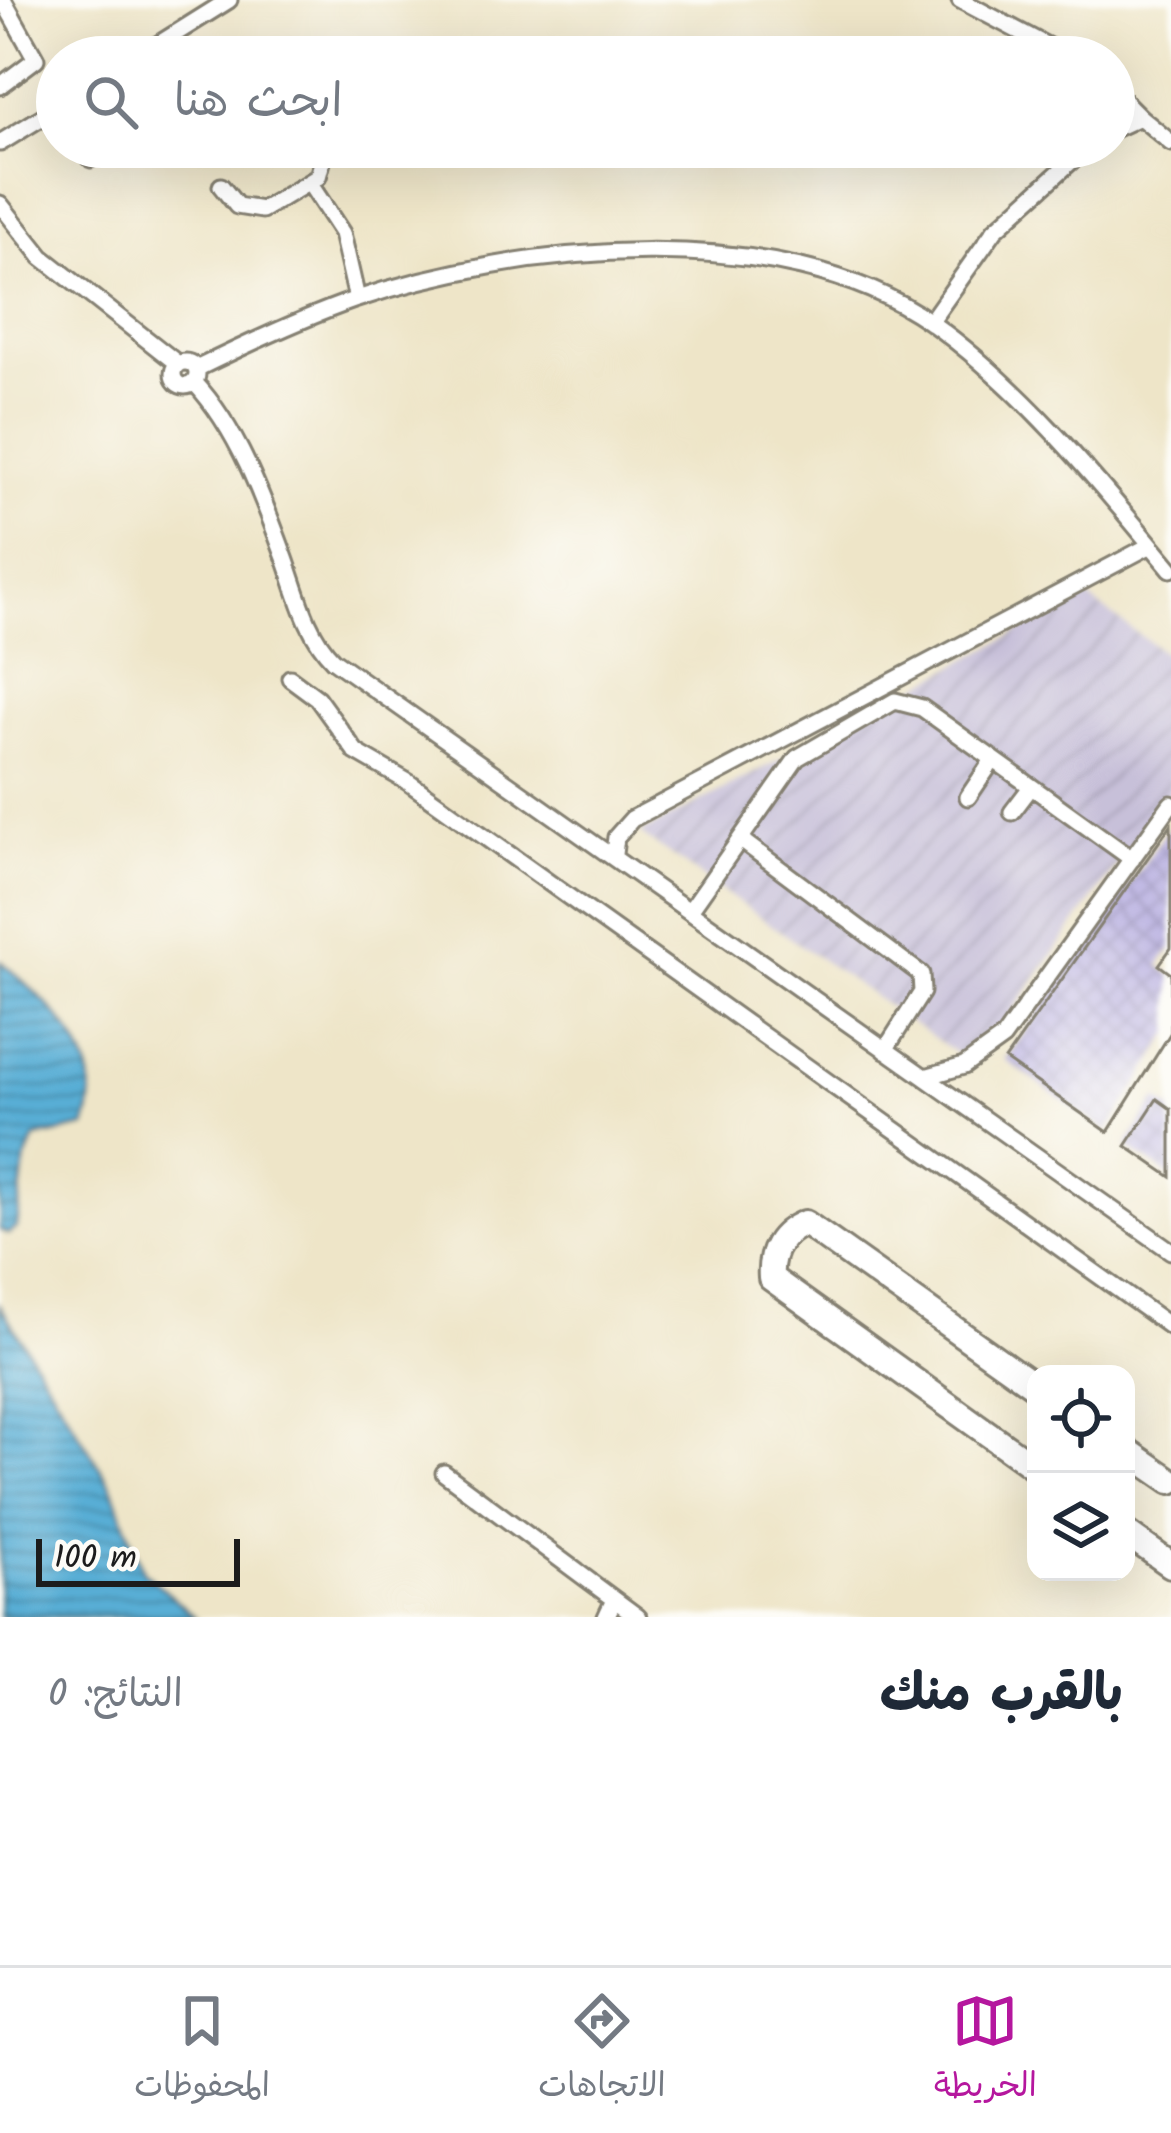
<!DOCTYPE html>
<html lang="ar">
<meta charset="utf-8">
<style>
body{margin:0;font-family:Kalam,"Playpen Sans Arabic",sans-serif;background:#f6f6f7;color:#1f2937;direction:rtl}
.controls{position:absolute;right:36px;bottom:36px;display:grid;overflow:hidden;border-radius:24px;box-shadow:0 12px 48px #0002}
.controls button{width:108px;height:108px;display:grid;place-items:center;padding:0;border:0;border-bottom:3px solid #e0e1e3;background:#fff;color:#1f2937;font:60px sans-serif}
.scale{position:absolute;left:36px;bottom:30px;width:204px;box-sizing:border-box;padding-left:12px;border:6px solid #1c1c1c;border-top:0;font-size:33px;line-height:42px;white-space:nowrap;color:#1c1c1c;-webkit-text-stroke:9px #fdfcf7;paint-order:stroke}
.list{margin:0;padding:0;list-style:none}
h2{display:flex;justify-content:space-between;align-items:center;height:156px;margin:0;padding:0 48px;font-size:51px}
h2 small{font-size:39px;font-weight:400;color:#747a83}
.icon{flex:none;width:66px;height:66px;fill:none;stroke:currentColor;stroke-width:2;stroke-linecap:round;stroke-linejoin:round}
.map{position:relative;flex:none;width:1171px;height:1617px;overflow:hidden;direction:ltr}
.search{position:absolute;background:#fff;box-shadow:0 12px 48px #0002;left:36px;right:36px;top:36px;height:132px;display:flex;align-items:center;gap:30px;box-sizing:border-box;padding:0 42px;border-radius:66px;color:#747a83;font-size:45px}
.sheet{height:348px;background:#fff}
nav{display:flex;justify-content:space-around;align-items:center;box-sizing:border-box;height:168px;border-top:3px solid #e0e1e3;background:#fff;font-size:33px;color:#747a83}
nav a{display:grid;justify-items:center;gap:6px}
nav .on{color:#b5179e}
.map>svg:first-child{display:block}
</style>
<div class="map">
<svg width="1171" height="1617" viewBox="0 0 1171 1617">
<defs>
<pattern id="industrial-furrows" width="10" height="10" patternUnits="userSpaceOnUse" patternTransform="scale(3)"><rect width="10" height="10" fill="#c7c0d9"/><path d="M-1 1l2-2M0 10L10 0M9 11l2-2" fill="none" stroke="#aaa4ba"/></pattern>
<pattern id="water-rules" width="6" height="5" patternUnits="userSpaceOnUse" patternTransform="scale(3)"><rect width="6" height="5" fill="#59aed5"/><path d="M0 2.5h6" fill="none" stroke="#498dac"/></pattern>
<pattern id="building-cross-hatch" width="8" height="8" patternUnits="userSpaceOnUse" patternTransform="scale(3)"><rect width="8" height="8" fill="#bbb3e2"/><path d="M0 0l8 8M0 8l8-8" fill="none" stroke="#a099c1"/></pattern>
</defs>
<rect width="100%" height="100%" fill="#fdfcf7"/>
<filter id="ink" filterUnits="userSpaceOnUse"><feTurbulence type="fractalNoise" baseFrequency=".00833" numOctaves="2"/><feDisplacementMap in="SourceGraphic" scale="24" xChannelSelector="R" yChannelSelector="G"/><feConvolveMatrix kernelMatrix="1 2 1 2 8 2 1 2 1" color-interpolation-filters="sRGB"/></filter>
<filter id="wash" filterUnits="userSpaceOnUse"><feTurbulence type="fractalNoise" baseFrequency=".004" numOctaves="4" result="noise"/><feDisplacementMap in="SourceGraphic" scale="48" xChannelSelector="R" yChannelSelector="G"/><feGaussianBlur stdDeviation="2.7" result="paint"/><feColorMatrix in="noise" values="0 0 0 0 0 0 0 0 0 0 0 0 0 0 0 0 0 1.4 0 .05"/><feComposite in="paint" operator="in"/></filter>
<g filter="url(#wash)">
<rect width="100%" height="100%" fill="#eee5c8"/>
<path fill="url(#industrial-furrows)" d="M1086 596 1171 658V790L991 1041 964 1059 640 834Z"/>
<path fill="url(#water-rules)" stroke="#3a6578" stroke-width="3" d="M0 961C48 1002 112 1057 85 1127L35 1138 25 1161 17 1227 8 1234 0 1230Z
M0 1305 112 1487 143 1571 195 1617H0Z"/>
<g id="blocks">
<path fill="url(#building-cross-hatch)" d="M1171 825V948L1159 965 1171 974V1032L1108 1132 1005 1060Z
M1157 1099 1171 1109V1177L1126 1146Z"/>
</g>
</g>
<g filter="url(#ink)">
<use href="#blocks" fill-opacity="0" stroke="#858072" stroke-width="3"/>
<g fill="none" stroke-linecap="round" stroke-linejoin="round">
<defs>
<path id="minor" d="M960 0 1068 57
M138 57 229 0
M0 86 36 59 3 0
M1114 91 1140 117
M1114 129 1140 117 1171 143
M0 143 57 108
M83 147 91 159
M310 184 342 233 357 299
M221 186 237 206 262 210 318 177 322 162 315 147
M0 204 42 257 178 364
M930 322 995 230 1087 147
M173 374a12 12 0 1 1 24 0a12 12 0 1 1-24 0Z
M196 369C247 344 300 319 354 300 516 245 783 218 930 322 1022 387 1099 482 1171 569
M194 382C238 429 263 498 285 558 298 594 306 633 333 660L1171 1251
M290 678 317 698 356 752 408 782 1171 1327
M968 797 993 760
M1012 812 1031 787
M741 840 921 974 922 992 885 1050
M614 854 616 837 632 819 1151 545
M691 909 797 758 895 701 922 708 1132 859
M925 1077 964 1066 1003 1038 1171 804
M444 1473 638 1617
M606 1617 614 1600"/>
<path id="highway" d="M1036 1387 805 1223C780 1233 769 1252 771 1278L1036 1468
M1126 1450 1171 1481
M1126 1533 1171 1565"/>
</defs>
<use href="#minor" stroke="#858072" stroke-width="21"/>
<use href="#highway" stroke="#858072" stroke-width="30"/>
<use href="#minor" stroke="#fff" stroke-width="15"/>
<use href="#highway" stroke="#fff" stroke-width="24"/>
</g>
</g>
</svg>
<div class="controls">
<button><svg class="icon" aria-label="locate" viewBox="0 0 24 24"><circle cx="12" cy="12" r="6"/><path d="M12 2v4M12 18v4M2 12h4M18 12h4"/></svg></button>
<button><svg class="icon" aria-label="layers" viewBox="0 0 24 24"><path d="M12 4l9 5-9 5-9-5zM3 14l9 5 9-5"/></svg></button>
</div>
<div class="scale">100 m</div>
<div class="search"><svg class="icon" aria-label="search" viewBox="0 0 24 24"><circle cx="10" cy="10" r="6"/><path d="M15 15l6 6"/></svg>ابحث هنا</div>
</div>
<section class="sheet">
<h2>بالقرب منك<small>النتائج: 0</small></h2>
<ul class="list">
</ul>
</section>
<nav>
<a class="on"><svg class="icon" aria-label="map" viewBox="0 0 24 24"><path d="M3 6l6-2 6 2 6-2v14l-6 2-6-2-6 2zM9 4v14M15 6v14"/></svg>الخريطة</a>
<a><svg class="icon" aria-label="directions" viewBox="0 0 24 24"><path d="M12 3l9 9-9 9-9-9zM9 14v-3h6M13 9l2 2-2 2"/></svg>الاتجاهات</a>
<a><svg class="icon" aria-label="saved" viewBox="0 0 24 24"><path d="M7 4h10v16l-5-4-5 4z"/></svg>المحفوظات</a>
</nav>
